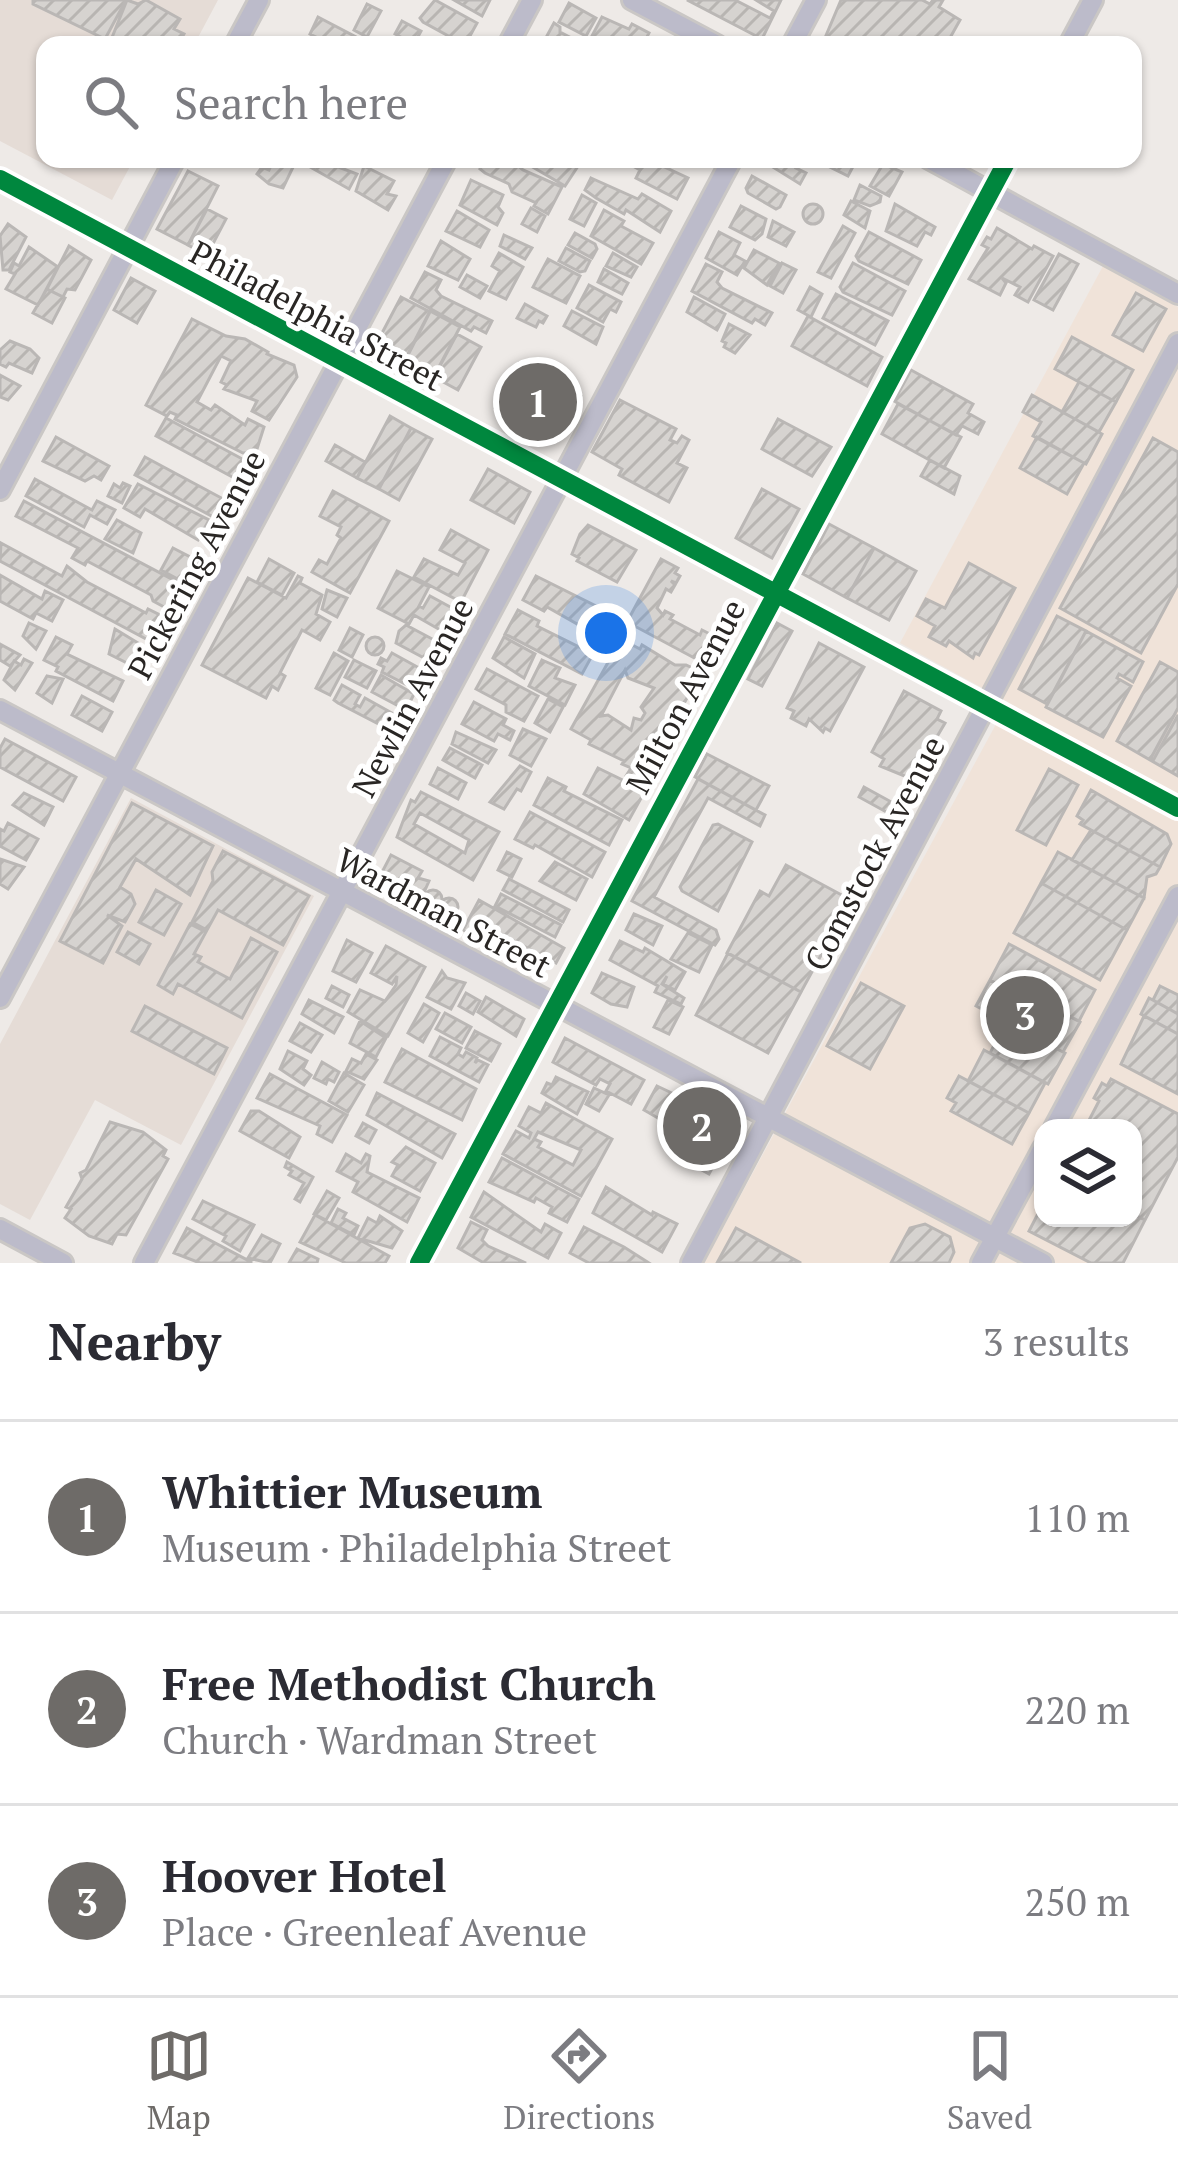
<!DOCTYPE html>
<meta charset="utf-8">
<style>
body{margin:0;font-family:"PT Serif",serif;background:#f2f2f3;color:#2b2b33}
.controls{position:absolute;right:36px;bottom:36px;display:grid;overflow:hidden;border-radius:24px;box-shadow:0 3px 9px #0004}
.controls button{width:108px;height:108px;display:grid;place-items:center;padding:0;border:0;border-bottom:3px solid #e1e1e2;background:#fff;color:#2b2b33;font:60px sans-serif}
.you{position:absolute;left:606px;top:633px;width:42px;height:42px;margin:-30px;border:9px solid #fff;border-radius:50%;background:#1a73e8;box-shadow:0 0 0 18px #1a73e833}
.badge{display:grid;place-items:center;width:78px;height:78px;border-radius:50%;background:#6e6b68;color:#fff;font-size:39px;font-weight:700}
.pin{position:absolute;translate:-50% -50%;border:6px solid #fff;box-shadow:0 3px 12px #0006}
.list{margin:0;padding:0;list-style:none}
h2{display:flex;justify-content:space-between;align-items:center;height:156px;margin:0;padding:0 48px;font-size:51px}
h2 small{font-size:39px;font-weight:400;color:#7c7c81}
.list li{display:grid;grid-template-columns:78px 1fr auto;gap:36px;align-items:center;box-sizing:border-box;height:192px;padding:0 48px;border-top:3px solid #e1e1e2}
.list b{display:block;font-size:45px;white-space:nowrap}
.list p{margin:0;font-size:39px;white-space:nowrap;color:#7c7c81}
.list em{font-size:39px;font-style:normal;color:#7c7c81}
.icon{flex:none;width:66px;height:66px;fill:none;stroke:currentColor;stroke-width:2;stroke-linecap:round;stroke-linejoin:round}
.map{position:relative;flex:none;width:1178px;height:1263px;overflow:hidden}
.search{position:absolute;background:#fff;box-shadow:0 3px 9px #0004;left:36px;right:36px;top:36px;height:132px;display:flex;align-items:center;gap:30px;box-sizing:border-box;padding:0 42px;border-radius:24px;color:#7c7c81;font-size:45px}
.sheet{height:732px;background:#fff}
nav{display:flex;justify-content:space-around;align-items:center;box-sizing:border-box;height:168px;border-top:3px solid #e1e1e2;background:#fff;font-size:33px;color:#7c7c81}
nav a{display:grid;justify-items:center;gap:6px}
nav .on{color:#6e6b68}
.map>svg:first-child{display:block}
</style>
<div class="map">
<svg width="1178" height="1263" viewBox="0 0 1178 1263">
<defs>
<pattern id="building-hatch" width="6" height="6" patternUnits="userSpaceOnUse" patternTransform="scale(3)"><rect width="6" height="6" fill="#d6d3d0"/><path d="M-1 1l2-2M0 6l6-6M5 7l2-2" fill="none" stroke="#b8b5b2"/></pattern>
</defs>
<rect width="100%" height="100%" fill="#eeeae7"/>
<path fill="#f0e3d9" fill-rule="evenodd" d="M1103 266 1178 307V1154L1122 1263H704L1008 702 900 643ZM1043 1128H1133V1218H1043Z"/>
<path fill="#e5dcd6" d="M0 0H218L194 45H45V159H134L112 200 0 141Z
M131 798 314 896 181 1145 95 1100 30 1220 0 1204V1044Z"/>
<path fill="url(#building-hatch)" stroke="#bab7b5" stroke-width="3" fill-rule="evenodd" d="M33 0H126L105 39 33 4Z
M127 0 138 4 146 0 180 19 174 29 184 34 178 45H109Z
M435 0 477 23 465 45 423 22 420 18Z
M454 0H490L482 16Z
M687 0H735L770 18 774 11 756 0H781L762 39Z
M841 0H922L930 4 933 0H943L939 7 960 20 946 45H822Z
M569 3 596 18 586 36 559 22Z
M367 4 381 11 367 37 354 30Z
M318 17 356 37 362 45H332L310 34Z
M602 17 629 29 632 24 649 33 643 45H602L592 36Z
M402 21 421 31 414 44 395 34Z
M554 23 560 27V32L585 45 543 43Z
M289 159 295 163 283 188 269 184 257 174 262 167 269 170 274 159Z
M305 159H330L333 165 357 174 349 189 303 163Z
M486 159H510L523 170 562 187 548 214 534 206 536 203 512 192 509 184 485 173 480 169Z
M519 159H572L580 163 565 186Z
M620 159H647L688 178 677 199 636 178 640 170Z
M760 159H796L800 161 796 168 806 173 800 184Z
M834 159H857L848 176 830 167Z
M883 164 902 172 889 196 870 186Z
M364 166 394 181 387 194 396 196 388 210 356 191Z
M188 171 218 186 188 245 157 229Z
M752 176 786 195 780 207 776 209 748 193 746 188Z
M591 178 638 199 642 194 671 211 660 232 626 210 624 214 596 198 585 190Z
M471 180 503 195 498 207 503 213 497 225 460 205Z
M860 185 881 196 880 202 870 206 854 200Z
M582 195 596 203 584 226 570 219Z
M851 201 870 211 865 228 844 215Z
M895 204 935 227 931 235 925 232 917 246 886 231Z
M803 214a10 10 0 1 1 20 0a10 10 0 1 1-20 0Z
M741 206 766 219 762 234 755 240 730 227Z
M531 208 545 216 537 232 522 224Z
M207 209 226 219 207 255 188 245Z
M604 210 624 221 621 226 653 243 641 264 591 236Z
M457 211 489 230 480 247 446 231Z
M773 221 794 232 786 246 768 237Z
M8 224 26 237 9 270H3L0 236Z
M843 226 855 233 831 278 818 272Z
M997 228 1032 249 1034 246 1053 256 1028 302 1015 295 1020 287 1002 278 1006 283 1000 295 969 279 988 248 982 245 987 237 991 239Z
M719 232 740 243 734 255 745 261 737 275 706 258Z
M869 232 921 260 908 284 859 261 856 256Z
M575 233 595 244 597 249 592 258 568 245Z
M504 235 532 248 525 259 500 246Z
M441 241 470 259 458 280 428 266Z
M69 246 91 260 75 290 67 289 63 297 47 289Z
M29 247 58 267 38 305 6 289 15 274 10 272 14 263 19 266Z
M566 248 590 261 585 271 580 272 559 261Z
M754 250 779 263 767 285 744 268Z
M499 253 523 267 506 299 489 291 500 271 492 266Z
M613 253 637 267 631 277 606 266Z
M1059 254 1078 264 1053 310 1034 300Z
M548 259 580 276 566 303 533 287Z
M782 263 796 270 783 293 770 286Z
M853 263 905 291 892 315 843 292 840 287Z
M706 264 722 272 717 282 722 288 772 313 765 325 755 319 752 323 692 291Z
M604 269 628 283 622 294 598 282Z
M425 272 441 280 436 290 441 296 492 321 486 333 474 327 471 331 411 298Z
M467 275 487 286 480 298 460 287Z
M131 278 155 291 137 323 114 310Z
M589 285 621 302 616 312 610 309 603 322 577 308Z
M810 287 822 294 811 317 798 310Z
M47 289 65 298 52 323 33 313Z
M1136 293 1166 309 1143 351 1113 335Z
M836 294 888 321 875 345 823 318Z
M401 297 430 312 405 361 385 351 381 335Z
M694 297 725 314 717 330 687 312Z
M525 304 547 316 543 323 539 321 536 327 517 318Z
M430 311 460 327 432 380 402 365Z
M572 311 603 327 596 344 564 326Z
M808 316 882 357 867 386 792 346Z
M192 319 226 336 245 339 268 352 267 354 294 365 297 377 269 420 252 411 257 401 224 389 227 385 221 382 231 361 221 356 197 402 211 410 215 405 245 425 248 419 264 427 256 452 243 453 175 419 177 415 170 412 167 416 146 405Z
M729 324 750 335 735 353 724 347 726 343 722 341Z
M457 334 481 347 458 390 434 377Z
M1072 337 1133 370 1116 402 1055 369Z
M10 341 30 349 39 358 32 373 9 363 6 367 0 364V350Z
M519 363 581 396 557 441 495 408 503 393 498 391 501 385 506 388Z
M911 370 973 404 968 413 984 422 978 434 962 426 956 435 894 401Z
M0 375 20 386 8 400 0 397Z
M1079 382 1116 402 1099 432 1062 412Z
M1032 395 1102 434 1086 464 1033 436 1041 422 1023 412Z
M620 400 676 429 670 440 677 443 682 436 689 440 677 463 687 468 669 502 619 475 622 469 592 452Z
M898 404 961 437 944 468 882 434Z
M390 416 411 428 379 489 357 478Z
M166 418 248 462 238 480 156 436Z
M778 419 831 447 812 476 762 449Z
M411 428 432 439 399 500 379 489Z
M56 437 109 466 101 480 94 476 85 481 43 461Z
M1037 437 1084 463 1067 494 1020 468Z
M1153 438 1178 452V584L1141 653 1060 608Z
M335 445 365 462 357 478 326 461Z
M145 457 227 501 217 519 135 475Z
M930 460 960 476 954 494 921 476Z
M488 469 530 492 514 523 471 500Z
M35 479 92 510 97 501 115 510 107 524 90 515 84 527 26 496Z
M123 483 130 486 122 503 108 496 114 484 120 488Z
M138 484 209 520 198 540 145 509 140 517 124 508Z
M762 489 799 509 772 558 736 538Z
M333 491 389 521 350 593 312 572 319 560 327 564 341 538 337 535 341 527 320 516Z
M24 501 179 583 166 608 153 601 151 595 87 561 85 565 72 558 78 548 16 516Z
M117 520 141 533 133 553 105 539Z
M829 524 874 548 847 598 803 574Z
M588 525 636 550 617 582 577 561 579 558 572 554 580 534Z
M451 530 488 550 461 602 414 577 424 559 458 575 465 563 440 550Z
M1 543 62 576 67 566 87 582 146 613 148 609 162 616 148 640 0 561Z
M173 548 198 561 187 584 161 570Z
M874 548 916 571 889 620 847 598Z
M269 559 294 573 282 595 257 582Z
M661 559 678 568 675 573 680 576 676 583 671 581 675 585 671 592 666 589 657 608 663 615 665 611 673 615 670 619 700 635 702 630 710 634 707 639 712 642 715 637 725 642 722 647 725 649 715 669 627 622Z
M969 563 1015 588 979 655 975 653 973 658 949 641 946 646 929 637 935 626 917 616 926 599 945 608Z
M397 571 429 587 419 606 423 608 430 596 454 609 442 631 414 615 409 624 378 608Z
M0 575 42 599 45 591 63 600 52 621 36 613 33 619 0 601Z
M298 576 302 578 300 583 322 595 316 614 330 622 320 640 302 630 280 673 285 676 278 690 272 686 266 698 202 665 248 578 286 598Z
M536 576 612 614 602 638 547 607 544 611 523 600Z
M327 590 347 598 337 617 322 609Z
M518 610 539 621 537 626 593 654 582 674 505 634Z
M1057 616 1086 631 1047 704 1019 689Z
M29 623 46 631 36 649 23 636Z
M777 623 792 631 762 686 748 679Z
M406 625 436 641 426 659 396 643 399 631Z
M350 628 363 635 352 657 339 650Z
M115 629 143 646 140 652 145 654 137 668 109 654Z
M1086 631 1143 662 1133 682 1119 674 1117 678 1131 686 1103 737 1046 707Z
M366 646a9 9 0 1 1 18 0a9 9 0 1 1-18 0Z
M56 637 72 645 67 654 123 681 113 701 56 671 58 667 44 660Z
M504 637 535 654 524 678 493 658Z
M621 639 640 649 642 645 675 665H686L701 672 640 785 626 776 631 768 622 764 624 761 589 744 591 740 571 729ZM625 670 628 678 654 688 641 707 645 713 641 720 634 718 631 730 608 715 601 716Z
M819 643 864 667 830 731 825 728 823 732 809 719 806 726 791 718 794 711 787 708Z
M0 644 20 655 10 666 0 660Z
M334 653 348 661 330 695 316 688Z
M392 653 421 669 411 687 382 672 384 667 378 664 381 658 387 661Z
M24 659 32 663 15 690 4 680 14 661 21 665Z
M354 660 376 671 367 688 345 677Z
M542 660 560 668 555 678 575 685 565 705 529 686Z
M1160 662 1178 672V708L1151 758 1154 759 1178 715V776L1117 741Z
M487 669 538 696 524 721 506 712V705L476 689Z
M381 675 414 694 406 710 372 692Z
M47 676 63 679 52 703 37 693Z
M342 685 360 695 355 704 360 707 365 698 401 718 394 732 338 703 334 700Z
M904 691 941 711 937 719 945 723 912 779 880 766 884 759 872 752Z
M82 696 112 712 102 731 72 715Z
M548 699 563 707 550 732 535 723Z
M474 702 506 719 503 725 514 731 510 740 498 734 494 741 462 724Z
M523 729 546 739 531 766 510 755Z
M456 732 496 750 488 763 452 744Z
M5 739 76 777 63 801 0 767V748Z
M450 748 482 765 475 778 443 760Z
M707 754 769 786 756 810 695 777Z
M520 766 531 772 521 791 517 789 504 809 490 802Z
M438 768 466 783 458 799 430 784Z
M598 768 645 791 629 820 584 794Z
M1049 769 1078 785 1046 845 1017 830Z
M548 778 566 787 564 791 622 820 609 845 534 805Z
M698 779 765 815 760 826 708 798 654 897 716 930 719 939 715 945 632 901Z
M864 787 895 804 890 814 859 797Z
M1091 790 1167 834 1171 844 1160 867 1080 824 1083 820 1077 816Z
M421 792 499 832 473 880 397 837 411 800 415 802ZM420 813 469 840 465 853 414 824Z
M24 793 53 807 44 825 13 805Z
M132 803 213 846 190 895 136 859 120 887 131 894 135 904 125 922 107 915 122 926 103 963 60 941Z
M530 812 605 852 592 877 535 845 533 848 515 839Z
M8 823 38 839 26 860 0 846V829L4 831Z
M718 824 752 842 718 911 682 891 680 887 713 825Z
M1091 830 1160 867 1156 874 1147 877 1144 898 1072 860Z
M223 851 309 896 283 945 218 910 207 930 192 922 213 881 212 872Z
M507 852 521 859 512 877 498 870Z
M1058 852 1144 898 1127 930 1041 883Z
M391 855 422 871 418 878 429 881 422 897 380 876Z
M0 859 24 867 8 889 0 884Z
M555 862 587 879 576 900 540 881Z
M786 865 851 900 801 992 727 953 760 891 769 896Z
M509 879 569 910 563 922 503 890Z
M1041 883 1127 930 1100 980 1014 933Z
M424 899a9 9 0 1 1 18 0a9 9 0 1 1-18 0Z
M156 890 181 904 164 935 139 922Z
M501 894 561 925 555 937 495 906Z
M440 907a9 9 0 1 1 18 0a9 9 0 1 1-18 0Z
M479 900 564 948 556 963 501 934 495 947 463 930Z
M634 914 662 926 653 945 626 930Z
M190 924 206 932 194 954 201 957 198 962 230 979 251 938 277 952 242 1018 178 984 173 994 158 985Z
M128 932 150 944 139 964 117 952Z
M688 933 712 945 699 972 671 959Z
M347 940 372 953 356 982 333 971Z
M620 941 643 952 645 948 685 972 675 990 663 984 667 976 662 984 684 998 681 1004 655 992 658 986 610 960Z
M1009 944 1095 990 1079 1021 1063 1013 1061 1017 990 980Z
M386 946 425 967 388 1036 348 1012 360 990 385 1001 396 985 397 976 392 984 371 973Z
M728 953 801 992 768 1053 696 1015Z
M442 971 447 978 465 983 451 1009 427 997Z
M602 973 634 987 627 1007 611 1004 592 993Z
M990 980 1061 1017 1063 1013 1080 1022 1063 1052 976 1006Z
M861 983 904 1006 870 1069 827 1046Z
M332 986 349 995 343 1007 326 998Z
M1160 986 1178 995V1014L1153 1000Z
M466 993 480 1001 473 1014 459 1006Z
M486 997 524 1019 516 1036 478 1012Z
M1149 998 1178 1014V1034L1141 1014Z
M309 1000 343 1017 334 1033 302 1014Z
M668 1000 683 1007 669 1034 654 1027Z
M424 1004 439 1013 423 1042 408 1033Z
M145 1006 227 1048 214 1074 132 1031Z
M445 1013 471 1027 462 1043 436 1029Z
M1144 1016 1178 1034V1094L1121 1064Z
M360 1021 386 1038 376 1057 350 1043Z
M1006 1022 1065 1053 1048 1084 990 1053Z
M300 1023 322 1035 311 1052 290 1041Z
M475 1031 500 1044 491 1061 466 1048Z
M440 1037 461 1048 458 1054 463 1057 466 1052 477 1058 475 1063 478 1060 488 1065 479 1082 430 1056Z
M565 1038 644 1080 631 1104 606 1091 610 1084 600 1079 596 1085 553 1062Z
M402 1049 476 1089 462 1120 385 1082Z
M984 1050 1045 1083 1029 1113 968 1081Z
M288 1051 307 1061 303 1069 311 1075 304 1085 280 1069Z
M366 1054 377 1060 364 1079 346 1071 352 1059 361 1063Z
M322 1062 339 1072 334 1082 328 1079 326 1084 314 1078Z
M344 1073 364 1085 348 1112 329 1101Z
M270 1074 347 1115 332 1142 317 1134 320 1126 257 1098Z
M959 1076 1029 1113 1012 1144 951 1111 956 1103 947 1098Z
M556 1077 588 1092 577 1114 542 1093 547 1083 552 1085Z
M1111 1079 1178 1114V1157L1145 1220 1133 1214V1128H1085L1099 1101 1094 1098 1102 1083 1107 1086Z
M657 1086 729 1120 732 1132 709 1174 680 1158 691 1137 644 1110Z
M594 1088 609 1095 599 1111 586 1104Z
M377 1093 455 1134 442 1158 367 1115Z
M546 1103 612 1139 581 1196 503 1154 516 1131 529 1138 531 1133 519 1126 529 1107 541 1113ZM538 1132 581 1150 573 1165 538 1147 541 1142 534 1139Z
M251 1111H259L300 1137 289 1158 240 1131Z
M110 1122 143 1132 166 1150 163 1156 168 1159 126 1235 117 1234 112 1244 89 1236 65 1218 71 1209 66 1207 82 1179 80 1173 86 1170Z
M363 1123 376 1130 369 1143 356 1136Z
M406 1147 435 1163 420 1191 392 1176 398 1165 392 1162Z
M346 1154 361 1163 366 1154 370 1156 367 1172 419 1198 407 1222 353 1192 358 1182 337 1171Z
M502 1158 579 1199 567 1222 549 1213 552 1207 536 1198 534 1202 489 1182Z
M287 1162 313 1177 300 1202 295 1199 304 1183 289 1175 292 1171 285 1167Z
M606 1187 652 1215 653 1212 677 1224 662 1252 593 1213Z
M327 1191 339 1198 326 1220 314 1214Z
M484 1192 541 1232 545 1224 561 1233 548 1258 471 1217Z
M203 1201 254 1225 240 1251 223 1241 226 1236 193 1219Z
M1043 1204V1218H1133V1214L1145 1220 1123 1263H1091L1029 1231Z
M338 1209 346 1213 343 1218 358 1226 354 1235 331 1223Z
M315 1215 389 1256 385 1263H346L300 1242Z
M380 1216 402 1231 392 1248 358 1238 368 1218 377 1223Z
M471 1222 487 1230 482 1240 488 1246 526 1263H484L458 1248Z
M925 1224 950 1237 954 1252 949 1263H891L910 1228Z
M584 1227 624 1247 649 1263H589L570 1253Z
M187 1228 251 1262V1263H200L174 1253Z
M736 1228 801 1263H717Z
M262 1235 280 1244 270 1263 248 1258Z
M297 1249 318 1259 317 1263H289Z"/>
<g fill="none" stroke-linecap="round" stroke-linejoin="round">
<defs>
<path id="minor" d="M632 0 717 45
M235 45 259 0
M508 45 532 0
M792 45 816 0
M1069 45 1093 0
M929 159 1178 294
M0 179 1178 808
M0 490 175 159
M0 710 1043 1263
M0 998 447 159
M1054 1128 1178 896
M0 1229 63 1263
M144 1263 732 159
M419 1263 1008 159
M691 1263 1178 343
M981 1263 1043 1148"/>
</defs>
<use href="#minor" stroke="#cac7c5" stroke-width="24"/>
<use href="#minor" stroke="#bcbbca" stroke-width="18"/>
<defs>
<path id="cycleway" d="M0 179 1178 808
M419 1263 1008 159"/>
</defs>
<use href="#cycleway" stroke="#fff" stroke-width="26"/>
<use href="#cycleway" stroke="#00873e" stroke-width="18"/>
</g>
<g text-anchor="middle" dominant-baseline="central" stroke-width="10" stroke-linejoin="round" paint-order="stroke">
<g font-size="33" fill="#292624" stroke="#fff">
<text transform="translate(317 315) rotate(28)">Philadelphia Street</text>
<text transform="translate(196 564) rotate(-62)">Pickering Avenue</text>
<text transform="translate(685 696) rotate(-62)">Milton Avenue</text>
<text transform="translate(412 697) rotate(-62)">Newlin Avenue</text>
<text transform="translate(874 853) rotate(-62)">Comstock Avenue</text>
<text transform="translate(444 912) rotate(28)">Wardman Street</text>
</g>
</g>
</svg>
<div class="controls">
<button><svg class="icon" aria-label="layers" viewBox="0 0 24 24"><path d="M12 4l9 5-9 5-9-5zM3 14l9 5 9-5"/></svg></button>
</div>
<div class="you"></div>
<div class="pin badge" style="left:538px;top:402px">1</div>
<div class="pin badge" style="left:702px;top:1126px">2</div>
<div class="pin badge" style="left:1025px;top:1015px">3</div>
<div class="search"><svg class="icon" aria-label="search" viewBox="0 0 24 24"><circle cx="10" cy="10" r="6"/><path d="M15 15l6 6"/></svg>Search here</div>
</div>
<section class="sheet">
<h2>Nearby<small>3 results</small></h2>
<ul class="list">
<li><span class="badge">1</span><div><b>Whittier Museum</b><p>Museum · Philadelphia Street</p></div><em>110 m</em></li>
<li><span class="badge">2</span><div><b>Free Methodist Church</b><p>Church · Wardman Street</p></div><em>220 m</em></li>
<li><span class="badge">3</span><div><b>Hoover Hotel</b><p>Place · Greenleaf Avenue</p></div><em>250 m</em></li>
</ul>
</section>
<nav>
<a class="on"><svg class="icon" aria-label="map" viewBox="0 0 24 24"><path d="M3 6l6-2 6 2 6-2v14l-6 2-6-2-6 2zM9 4v14M15 6v14"/></svg>Map</a>
<a><svg class="icon" aria-label="directions" viewBox="0 0 24 24"><path d="M12 3l9 9-9 9-9-9zM9 14v-3h6M13 9l2 2-2 2"/></svg>Directions</a>
<a><svg class="icon" aria-label="saved" viewBox="0 0 24 24"><path d="M7 4h10v16l-5-4-5 4z"/></svg>Saved</a>
</nav>
